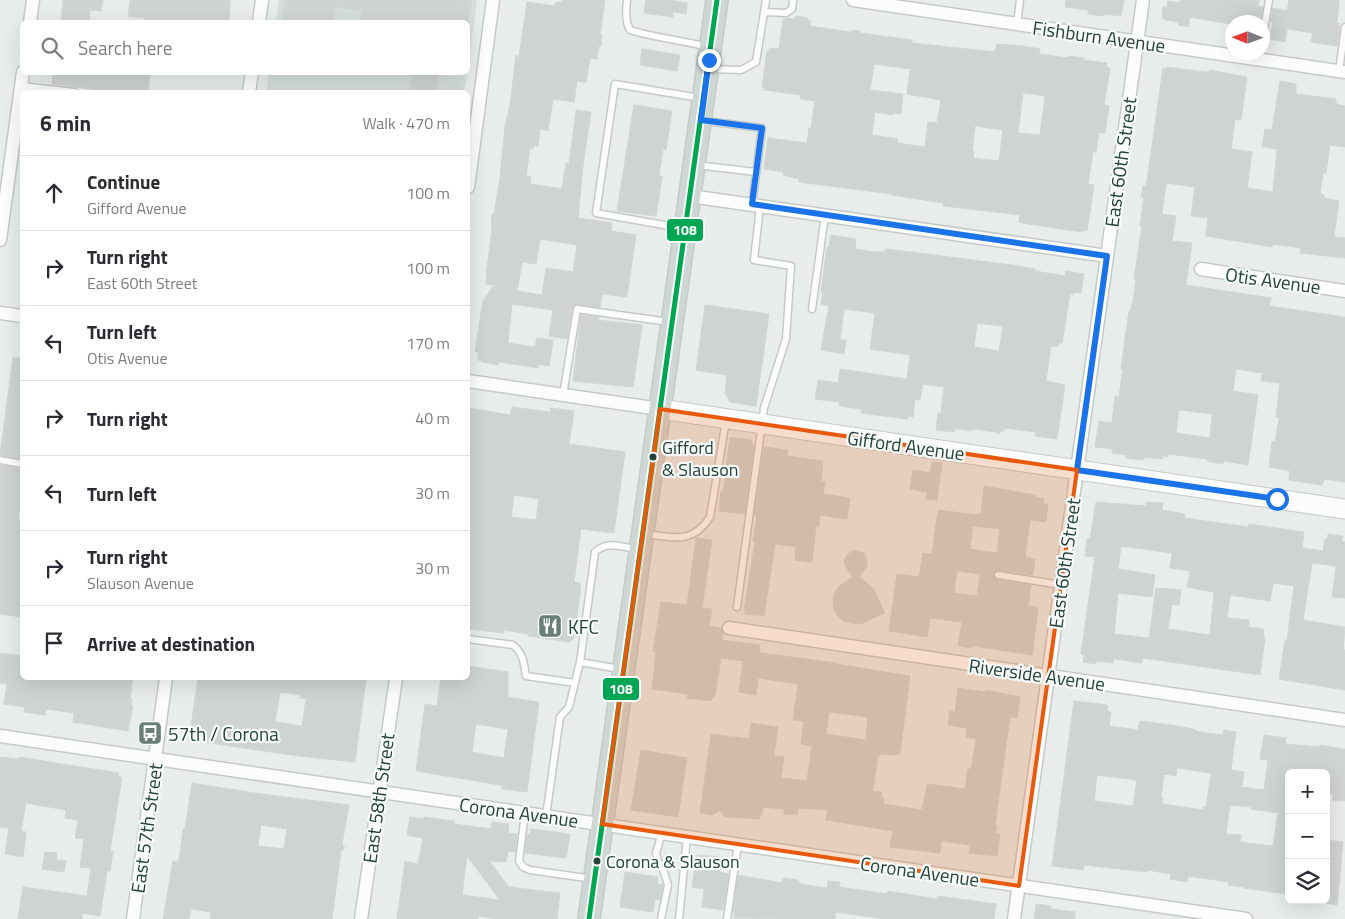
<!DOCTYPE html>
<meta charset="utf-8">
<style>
body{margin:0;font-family:"Titillium Web",sans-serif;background:#f2f2f3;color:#2b2b33}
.controls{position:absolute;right:15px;bottom:15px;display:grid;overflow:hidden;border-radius:8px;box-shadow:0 5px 20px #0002}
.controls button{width:45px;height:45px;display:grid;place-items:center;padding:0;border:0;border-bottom:1px solid #e1e1e2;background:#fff;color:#2b2b33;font:25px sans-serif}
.compass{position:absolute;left:1225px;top:15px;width:45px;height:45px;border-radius:50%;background:#fff;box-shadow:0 5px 20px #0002;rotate:271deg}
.stop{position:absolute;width:15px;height:15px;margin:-11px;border:4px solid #1a73e8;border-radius:50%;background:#fff}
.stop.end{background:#1a73e8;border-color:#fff;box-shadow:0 1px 5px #0008}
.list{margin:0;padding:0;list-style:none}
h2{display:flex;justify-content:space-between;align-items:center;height:65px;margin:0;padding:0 20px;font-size:21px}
h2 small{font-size:16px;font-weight:400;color:#7c7c81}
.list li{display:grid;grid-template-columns:32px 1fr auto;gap:15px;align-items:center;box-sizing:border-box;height:75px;padding:0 20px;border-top:1px solid #e1e1e2}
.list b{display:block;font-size:19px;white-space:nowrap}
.list p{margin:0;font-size:16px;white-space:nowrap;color:#7c7c81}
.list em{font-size:16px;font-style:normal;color:#7c7c81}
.icon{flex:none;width:28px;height:28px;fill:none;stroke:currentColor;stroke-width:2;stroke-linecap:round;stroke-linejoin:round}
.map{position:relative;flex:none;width:1345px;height:919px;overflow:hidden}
.search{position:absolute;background:#fff;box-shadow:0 5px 20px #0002;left:20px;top:20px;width:450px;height:55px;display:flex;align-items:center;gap:12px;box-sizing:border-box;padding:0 18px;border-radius:8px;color:#7c7c81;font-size:19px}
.panel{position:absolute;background:#fff;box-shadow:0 5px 20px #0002;left:20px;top:90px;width:450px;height:590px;border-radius:8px}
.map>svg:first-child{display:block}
</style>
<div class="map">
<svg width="1345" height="919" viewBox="0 0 1345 919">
<rect width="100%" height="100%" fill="#e8edeb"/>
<path fill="#d6dedb" d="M279 0H477L468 68V22H276Z
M269 73H467L464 92H266Z"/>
<path fill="#cfd4d2" stroke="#d1d6d4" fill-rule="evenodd" d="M63 0H103L101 11 90 10 89 22H61Z
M130 0H230L229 22H145V18L128 16Z
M285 0H472L468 22H360L362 11 335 7 333 22H282Z
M562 0H605L600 35H602L601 46H599L597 59 590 58 586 83 577 81 574 102 553 99 548 131 540 129 538 146H533V149L530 148 526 176 531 177 530 184 562 189 566 163 569 164 576 110 591 112 583 166 578 218 612 223 611 231 636 235 627 297 602 294 600 307 575 305 572 308 567 339 549 336 553 310 512 304 508 343 535 347 537 338 553 340 549 366 538 364V368L499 362 498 365 482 362V361L478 360V352H475L481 313 483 301 494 285 486 284 487 268 492 228V225H491L492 214H494L500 178 505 126 510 105 516 55 519 56 527 2 555 6 556 2 562 3ZM540 239 577 245 573 272 546 268 542 295 517 291 522 262 536 264Z
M646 0H669L687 3 686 14 673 12V17L644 13Z
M1066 0H1124L1121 16 1105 14 1103 16 1088 14V10L1065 7Z
M1181 0H1259L1258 6 1263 7 1260 22 1230 24 1190 17 1188 27 1178 25V22L1165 20V19L1162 18 1163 7H1167L1168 1 1180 3Z
M1289 0H1339L1337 23H1339L1338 26H1340L1337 46 1311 42 1313 33 1287 29 1285 42 1270 39 1273 22H1270L1273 8 1287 11Z
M796 16 808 18 807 21H811L810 26 850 32 853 30 860 31V33L912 40V43L995 52 997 44 1022 46 1040 49 1039 54 1068 58V56L1084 58 1083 60 1107 63 1106 67 1110 68 1104 105 1109 106 1105 133 1099 132 1096 152H1093L1088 184 1094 185 1087 231 1082 230V232L1022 223 1019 222 1020 215 943 206V203L892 195V194L799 182V179L783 175 784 172 764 169 768 138 807 143 809 128H811L815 101 800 99 801 95 764 90V87H762L767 51H769L770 48 779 49 783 20 787 18 795 19ZM874 64 910 69 907 94 941 100 937 123 928 122 925 147 897 143 898 139 872 135 875 112 893 115V113L901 114 903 94 870 90ZM1023 93 1045 96 1040 135 1018 133ZM975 126 1003 130 999 161 973 158 974 151H972Z
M642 49 680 55 677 71 640 65Z
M1167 67 1205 72H1209V70L1247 77 1241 120 1235 119 1231 149 1252 152 1247 188 1273 192 1277 149 1262 147 1265 129 1272 130 1280 81 1296 84V94L1336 99V104L1345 106V147L1330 145 1326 173H1323L1320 194 1324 195V198L1339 201 1334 237 1345 238V258L1300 253 1301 248 1273 244 1272 247 1206 236 1208 218 1191 216 1195 187 1166 183 1162 214 1176 216 1172 241 1192 243 1186 285 1271 298 1269 306 1345 317V482L1324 479 1322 485 1289 480 1290 471 1269 467 1272 441 1275 442 1279 418 1276 417 1280 383 1261 381 1262 373 1236 369 1233 391 1258 395 1248 465 1224 461 1223 464 1207 461V459L1168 454V457L1163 456V459L1144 457V460L1126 458 1127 455 1112 453 1113 449 1095 447 1099 421 1112 423 1115 396 1119 397 1123 369H1121L1129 311H1130L1133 301 1136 280 1134 279 1142 226H1140L1144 197H1141L1143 186H1146L1149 167 1163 68 1166 69ZM1179 410 1212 414 1210 438 1176 433Z
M53 72H124L138 74V72H150V74L148 92H114L52 84Z
M412 72H439L436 92H410Z
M634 105 672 111 666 150 663 149 659 176H662L656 216 617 211Z
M831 235 856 239 855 249 875 252H885V249L911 252 1012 265 1035 269V271L1065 276 1066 271 1084 274 1081 293 1074 292 1073 294H1070L1062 343H1059L1058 347 1051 346 1046 381 1065 385 1057 439 1035 436 1036 432 1004 428V430L998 434 996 432 974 429 971 431 956 428 954 432 936 430 938 413H941L944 387 923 384 920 400 915 399 913 417 908 416V419L861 413V409L839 406 840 402 815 399 818 380 838 383 840 369 907 379 910 355 870 349 875 313 844 309 840 340H846L844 354 821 350 829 306 821 304 823 292H821L827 247H829ZM977 323 1003 326 999 351 974 347Z
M705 305 769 314 756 406 730 402 725 393 727 375 696 370Z
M581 315 599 317 598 320 642 325 633 387 573 381Z
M13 357 22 358V449L21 459 0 455Z
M512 407 550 412 551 408 574 411 569 444 625 452 614 533 581 529 574 582 580 583V586L581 587 574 638 569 642 528 636V634L504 630V633L468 629V411L469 408 510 415ZM514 495 539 499 536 520 511 517Z
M730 437 752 440 751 445H754L745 514 719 511 721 491 723 492Z
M764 447 788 450 787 456 823 461 821 481 825 482 823 494 850 498 847 519 820 515 819 526H816L812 562 795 560 796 547 775 544 764 616 745 614V610H744L755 542 753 541 757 516 754 515Z
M932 462 942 463 937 500 926 499 927 492 910 489 913 470 930 473Z
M0 465 22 469V485L18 520H22L20 544H22V617L0 614Z
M984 486 1035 495V497L1044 499 1043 504H1048L1046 522 1030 520 1025 557 1035 559 1033 575 998 570 994 572 993 575 997 580 1031 585 1028 606 1037 607 1038 609 1032 655 973 646V648L958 646 962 622 930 618 927 637 889 631 897 574 919 577 923 553 932 554 938 510 978 515V513L981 514ZM973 526 1000 529 997 553 970 549ZM957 571 980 574 977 596 954 593Z
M1096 502 1146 506V502L1163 503 1162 510 1185 514 1184 518 1248 527 1249 524 1304 532 1302 548 1323 551 1325 539 1327 540 1328 534 1343 536 1342 542H1345V598L1332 597 1336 566 1312 563 1303 620 1345 627 1343 650H1345V690L1279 679 1285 640H1287L1294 586 1273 583 1270 601 1230 595 1227 618 1249 620V627L1264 629 1263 637H1265L1260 675 1143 658 1142 663 1114 659 1113 663 1096 661V664L1083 662 1084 655 1081 654 1095 557 1085 556 1087 539H1090ZM1121 546 1172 553 1170 568 1190 571 1187 587 1214 592 1210 635 1168 629 1172 604 1179 605 1181 590 1156 588 1149 638 1114 634 1118 593 1152 597 1155 575 1118 569Z
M696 538 712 540 702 608 712 609 709 626 721 628 723 633 722 640 760 645 759 651 761 653 836 663V664L910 676 900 754H896V755L880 754V756H878L873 791 882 792 881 798H884L883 804 922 810 927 784 965 789 968 769H971L976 739 966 737 967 728 948 725 950 711 955 712 958 688 986 692V690L1020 697 1017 718 1010 717 995 826H997L996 833 1000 834 997 856 969 853 970 845 941 841 940 853 890 847 893 831 826 820 828 810 798 808 797 815 784 814V809L763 807 762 815H760L759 819 725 817 720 810 713 815 700 813 711 734 749 739 751 723 778 727 774 756 784 757 781 778 807 781 812 746 801 744 804 721 793 720 798 684 758 678 756 695 739 692 743 661 721 658 715 696 710 701 687 698 688 694 652 689 656 652 653 651 661 602 687 605ZM829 712 868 717 866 740 826 734Z
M854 550 864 553 867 560V566L859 577 873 588 885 613 863 623 855 624 844 621 838 616 834 609 833 602 834 594 838 587 853 577 846 567 844 561 848 554Z
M0 653 22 656V678H133L130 699H132L131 706H133L128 731 73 722 74 713 46 709 45 715 24 712 25 707 4 704 7 684 0 683Z
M468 666 508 672V697L539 702 527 792 502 789V786L500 785 416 771 425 704 437 706 441 678H468ZM476 724 508 729 504 758 472 752Z
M198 678H223L244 680V678H366L355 762 298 756 189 740ZM280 692 300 695V698L306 699 302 726 275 722Z
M1074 701 1107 705 1108 706 1107 711 1111 712 1109 726 1138 730 1140 721 1171 725 1193 729 1199 732 1223 735 1224 730 1236 732 1231 770 1244 772 1242 787 1264 790 1268 760 1260 759 1264 735 1286 738 1285 744 1319 747 1320 745 1345 749V801L1332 800 1333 794 1326 793V773H1289V880L1286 894 1244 888V887L1228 885 1229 882 1188 876V882L1170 879 1171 874 1147 870V872L1084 865 1083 870 1052 866ZM1177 768 1211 773 1206 807H1203V810L1162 804 1163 798H1161L1164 774 1176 776ZM1097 775 1137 780 1133 806 1094 801ZM1230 805 1251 807V809L1278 813 1273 846 1240 842 1241 835 1226 834Z
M641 750 687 758 678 817 631 810Z
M0 757 18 759 19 757 119 773 118 777H122L110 851H113L110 871H107L100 916 82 913V919H18L23 887 87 896 91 868 80 867 84 839 75 838 78 820 65 818 66 810 26 803 21 831 26 832 23 857 5 854 9 828 0 827Z
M192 783 261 794 349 805 342 844 345 848 341 851 332 919H210L211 912 191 909 189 919H163L173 861H179L183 829H185ZM261 825 287 829 284 849 258 846Z
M410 817 423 819 424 817 454 821V824L491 829 492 822 509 824 508 833 517 834 515 852 508 851 506 862 489 861 509 887 560 893 557 919H498L478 916V919H397L405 861 418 864 423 838 407 835ZM467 856 500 900 462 895Z
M531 829 570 834 566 858 525 853 527 834 530 835Z
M1326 840 1343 842 1337 905 1326 903Z
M45 852 57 853 56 860 66 861 64 872 42 869Z
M697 855 720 857V872L729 874 723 910 702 907 704 889 692 887Z
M625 872 658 877 657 884 663 885 660 900 655 899 653 912 620 907Z
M738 875 782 883 783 878 798 880 800 884 827 888 828 881 840 882 839 887 887 894 888 891 937 899 938 896 996 904 994 919H885L836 912 835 919 734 918 735 912H733Z
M1036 904 1051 906 1050 909 1075 912V919H1034Z"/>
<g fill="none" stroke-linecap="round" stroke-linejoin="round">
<defs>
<path id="lane" d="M627 0C626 11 625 21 630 30 655 38 682 40 708 47
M764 12 786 13 792 9 793 0
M1017 24 1020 0
M1262 41 1269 0
M709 69 741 70 756 62 766 0
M1339 71 1345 27
M21 86 74 92
M705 121 762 128 752 205
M696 165 756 172
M681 228 596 213 615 84 700 98
M812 309 825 215
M563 395 577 309 669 322
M0 460 22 464
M647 534C673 538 693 544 710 517L726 420
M998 575 1061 585
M737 607 764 408 786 339 791 266 754 260 760 206
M468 639 513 645C523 653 524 663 526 676L575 683
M580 662 620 669
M525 813 519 861 523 867 530 870 593 879
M546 816 560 717 569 707 580 662 595 552C608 540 621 547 637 549
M661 919 668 885 662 866 658 862 656 853 662 833
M679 919 687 837
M727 919 738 844"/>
<path id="street" d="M853 0 1345 72
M30 22 33 0
M259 22 262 0
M249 92 252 72
M468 187 493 0
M690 196 1107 256
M0 240 23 72
M1201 269 1345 291
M0 313 22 316
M468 381 660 409
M729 628 1345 720
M0 736 1246 919
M133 919 166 678
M361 919 396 678
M1014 919 1143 0"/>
<path id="secondary" d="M660 409 1345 509"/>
<path id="primary" d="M589 919 717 0"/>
</defs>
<use href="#lane" stroke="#c5cac8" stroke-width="9"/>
<use href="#street" stroke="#c5cac8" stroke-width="15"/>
<use href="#secondary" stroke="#c3cbc8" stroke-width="21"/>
<use href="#primary" stroke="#c3ccc9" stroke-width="24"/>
<use href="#lane" stroke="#fcfcfc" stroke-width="6"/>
<use href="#street" stroke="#fcfcfc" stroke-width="12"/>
<use href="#secondary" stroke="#fcfcfc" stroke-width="19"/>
<use href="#primary" stroke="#cfd7d5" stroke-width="21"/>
<defs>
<path id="bus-1" d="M589 919 717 0"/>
</defs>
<use href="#bus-1" stroke="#f7fbf9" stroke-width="9"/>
<use href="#bus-1" stroke="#00a651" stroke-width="5"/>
</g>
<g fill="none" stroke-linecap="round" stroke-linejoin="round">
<path stroke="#1a73e8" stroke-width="6" d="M709 60 701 120 762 128 752 204 1107 256 1077 470 1277 499"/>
</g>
<path fill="#e8590c" fill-opacity="0.2" stroke="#e8590c" stroke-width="4" stroke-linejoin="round" d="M660 409 1077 470 1019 886 602 824Z"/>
<defs>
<symbol id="restaurant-square" viewBox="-11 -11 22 22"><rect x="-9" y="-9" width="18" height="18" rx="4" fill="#697e78" stroke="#f7fbf9"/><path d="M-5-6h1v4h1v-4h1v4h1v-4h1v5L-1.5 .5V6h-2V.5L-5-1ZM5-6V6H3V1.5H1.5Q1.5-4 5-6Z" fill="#fff"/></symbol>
<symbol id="bus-square" viewBox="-11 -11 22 22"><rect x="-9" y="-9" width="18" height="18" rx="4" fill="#697e78" stroke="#f7fbf9"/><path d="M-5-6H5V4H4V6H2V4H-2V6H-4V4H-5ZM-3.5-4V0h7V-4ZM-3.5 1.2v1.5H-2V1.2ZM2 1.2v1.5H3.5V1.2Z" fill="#fff"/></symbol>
</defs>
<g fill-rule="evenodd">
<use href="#restaurant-square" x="536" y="612" width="28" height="28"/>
<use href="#bus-square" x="136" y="719" width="28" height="28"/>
</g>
<g fill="#24423a" stroke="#f7fbf9" stroke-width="2">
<circle cx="653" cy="457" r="4.5"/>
<circle cx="597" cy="861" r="4.5"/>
</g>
<g text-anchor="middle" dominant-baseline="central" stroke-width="4.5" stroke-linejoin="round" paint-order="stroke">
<g font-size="18" fill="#24423a" stroke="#f7fbf9" text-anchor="start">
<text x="662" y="447">Gifford<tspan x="662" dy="22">&amp; Slauson</tspan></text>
<text x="606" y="861">Corona &amp; Slauson</text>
</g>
<g font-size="19" fill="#24423a" stroke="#f7fbf9">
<text transform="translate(1099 36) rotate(8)">Fishburn Avenue</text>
<text transform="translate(1120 162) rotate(-82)">East 60th Street</text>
<text transform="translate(1273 280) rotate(8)">Otis Avenue</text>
<text transform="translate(906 445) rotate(8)">Gifford Avenue</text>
<text transform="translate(1064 563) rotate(-82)">East 60th Street</text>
<text transform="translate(1037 674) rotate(8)">Riverside Avenue</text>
<text transform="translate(378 798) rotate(-82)">East 58th Street</text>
<text transform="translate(519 812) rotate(8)">Corona Avenue</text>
<text transform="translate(146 828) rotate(-82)">East 57th Street</text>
<text transform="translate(920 871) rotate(8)">Corona Avenue</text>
</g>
<g font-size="19" fill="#24423a" stroke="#f7fbf9" text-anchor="start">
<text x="568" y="626">KFC</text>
<text x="168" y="733">57th / Corona</text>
</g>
</g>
<g stroke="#f7fbf9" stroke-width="2">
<rect x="666" y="218" width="38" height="24" rx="5" fill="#00a651"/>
<rect x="602" y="677" width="38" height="24" rx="5" fill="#00a651"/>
</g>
<g font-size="14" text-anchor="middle" font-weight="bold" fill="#fff">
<text x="685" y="235">108</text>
<text x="621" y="694">108</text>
</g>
</svg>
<div class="controls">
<button>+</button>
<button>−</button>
<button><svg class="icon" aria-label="layers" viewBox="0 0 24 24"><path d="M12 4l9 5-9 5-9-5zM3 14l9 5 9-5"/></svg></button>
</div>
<svg class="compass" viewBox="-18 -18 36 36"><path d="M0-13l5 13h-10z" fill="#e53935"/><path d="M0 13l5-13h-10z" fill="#7c7c81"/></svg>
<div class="stop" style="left:1277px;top:499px"></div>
<div class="stop end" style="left:709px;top:60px"></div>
<div class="search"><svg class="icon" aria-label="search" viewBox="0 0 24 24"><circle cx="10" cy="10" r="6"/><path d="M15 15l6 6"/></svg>Search here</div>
<section class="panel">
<h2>6 min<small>Walk · 470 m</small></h2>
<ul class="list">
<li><svg class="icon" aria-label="ahead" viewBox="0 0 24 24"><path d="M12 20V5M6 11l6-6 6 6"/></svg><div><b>Continue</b><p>Gifford Avenue</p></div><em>100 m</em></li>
<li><svg class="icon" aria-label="right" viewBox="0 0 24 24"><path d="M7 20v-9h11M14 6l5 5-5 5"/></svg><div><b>Turn right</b><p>East 60th Street</p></div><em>100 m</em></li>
<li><svg class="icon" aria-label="left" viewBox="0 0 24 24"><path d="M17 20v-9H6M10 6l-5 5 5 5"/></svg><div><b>Turn left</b><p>Otis Avenue</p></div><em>170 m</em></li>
<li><svg class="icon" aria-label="right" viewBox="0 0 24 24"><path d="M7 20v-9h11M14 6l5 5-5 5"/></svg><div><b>Turn right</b></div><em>40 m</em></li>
<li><svg class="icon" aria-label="left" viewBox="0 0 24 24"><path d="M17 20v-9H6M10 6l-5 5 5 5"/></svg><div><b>Turn left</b></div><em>30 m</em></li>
<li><svg class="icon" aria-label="right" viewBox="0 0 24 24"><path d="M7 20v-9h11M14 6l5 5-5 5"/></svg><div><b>Turn right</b><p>Slauson Avenue</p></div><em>30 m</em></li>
<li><svg class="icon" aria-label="arrive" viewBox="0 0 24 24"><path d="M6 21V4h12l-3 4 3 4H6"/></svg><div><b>Arrive at destination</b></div></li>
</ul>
</section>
</div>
